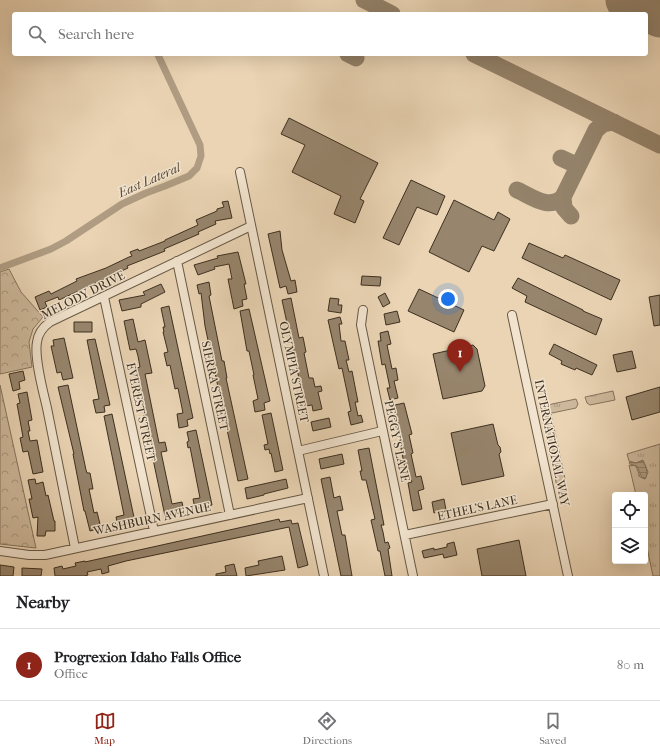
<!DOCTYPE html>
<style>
body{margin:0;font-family:"IM FELL French Canon",serif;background:#f6f6f6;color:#202124}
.controls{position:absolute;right:12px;bottom:12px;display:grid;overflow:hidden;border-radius:4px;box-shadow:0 4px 16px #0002}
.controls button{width:36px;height:36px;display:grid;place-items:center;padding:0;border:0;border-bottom:1px solid #e0e0e0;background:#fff;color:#202124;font:20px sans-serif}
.you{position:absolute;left:448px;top:299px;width:14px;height:14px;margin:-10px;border:3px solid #fff;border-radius:50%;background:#1a73e8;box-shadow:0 0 0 6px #1a73e833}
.badge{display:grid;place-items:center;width:26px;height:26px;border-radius:50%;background:#8f2418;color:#fff;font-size:13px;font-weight:700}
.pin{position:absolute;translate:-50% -33px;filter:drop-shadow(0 1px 2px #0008)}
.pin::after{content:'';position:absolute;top:21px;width:14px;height:12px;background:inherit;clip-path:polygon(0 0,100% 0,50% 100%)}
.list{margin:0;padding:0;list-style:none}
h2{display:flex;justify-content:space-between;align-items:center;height:52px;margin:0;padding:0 16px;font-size:17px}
h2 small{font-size:13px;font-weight:400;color:#757577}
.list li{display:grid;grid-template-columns:26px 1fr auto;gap:12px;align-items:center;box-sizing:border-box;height:72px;padding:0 16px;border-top:1px solid #e0e0e0}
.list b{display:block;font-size:15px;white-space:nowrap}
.list p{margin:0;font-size:13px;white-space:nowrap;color:#757577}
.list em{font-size:13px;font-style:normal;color:#757577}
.icon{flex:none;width:22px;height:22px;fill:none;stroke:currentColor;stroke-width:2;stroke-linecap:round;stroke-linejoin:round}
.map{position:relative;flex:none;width:660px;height:576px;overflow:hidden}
.search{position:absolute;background:#fff;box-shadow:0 4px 16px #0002;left:12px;right:12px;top:12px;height:44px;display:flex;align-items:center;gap:10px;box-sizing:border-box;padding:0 14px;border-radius:4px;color:#757577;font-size:15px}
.sheet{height:124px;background:#fff}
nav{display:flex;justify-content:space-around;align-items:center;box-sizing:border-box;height:56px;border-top:1px solid #e0e0e0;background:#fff;font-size:11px;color:#757577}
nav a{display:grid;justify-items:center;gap:2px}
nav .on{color:#8f2418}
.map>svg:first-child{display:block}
</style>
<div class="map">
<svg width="660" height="576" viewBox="0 0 660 576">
<defs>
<pattern id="grass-tufts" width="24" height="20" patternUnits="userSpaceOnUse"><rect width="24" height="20" fill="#cdb89b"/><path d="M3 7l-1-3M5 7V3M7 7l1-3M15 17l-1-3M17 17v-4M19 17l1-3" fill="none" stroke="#a8967e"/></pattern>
<pattern id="park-crowns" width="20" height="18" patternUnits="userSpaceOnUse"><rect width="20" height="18" fill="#cdb89b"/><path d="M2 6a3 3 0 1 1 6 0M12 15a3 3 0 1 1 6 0" fill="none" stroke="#a8967e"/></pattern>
<pattern id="water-rules" width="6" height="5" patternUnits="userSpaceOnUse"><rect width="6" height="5" fill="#af9c82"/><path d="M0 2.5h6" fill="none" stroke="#90806a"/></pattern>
</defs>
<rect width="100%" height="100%" fill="#ead4b4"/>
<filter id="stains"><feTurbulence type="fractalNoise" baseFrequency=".005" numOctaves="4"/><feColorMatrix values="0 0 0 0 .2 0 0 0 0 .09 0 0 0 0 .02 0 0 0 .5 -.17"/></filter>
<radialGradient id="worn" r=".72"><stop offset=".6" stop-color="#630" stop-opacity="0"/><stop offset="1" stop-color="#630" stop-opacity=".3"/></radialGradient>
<path fill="url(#grass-tufts)" stroke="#85745e" d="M613 391 615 400 590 405 587 403 585 397Z
M576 399 578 404 576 408 552 413 544 408 552 404Z
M543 410 551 414 565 479 563 480 566 495 560 497 559 496 542 416Z
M660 444V576H653L645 538V495H636L629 465 636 466 640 477 645 479 648 472 643 460 636 463 629 461 627 454Z"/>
<path fill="url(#park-crowns)" stroke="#85745e" d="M9 269 21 292 43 317 33 329 29 342 32 367 0 374V272Z
M0 385 36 548 0 544Z"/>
<path fill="url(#water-rules)" stroke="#81715b" d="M643 461C646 467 649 473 645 479L641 476 637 466 630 464 629 462 636 463Z"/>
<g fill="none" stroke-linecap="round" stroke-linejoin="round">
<path stroke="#af9c82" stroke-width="7" d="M0 268 51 249 66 241 122 204 146 193 165 186 189 176 197 168 201 156 200 145 158 55"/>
<path stroke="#94826a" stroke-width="17" d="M364 0 392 14
M348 54 356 58
M474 54 660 145
M561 158 574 164 579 163
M517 190C531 196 549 211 563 197L596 130 603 124 614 122
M563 197 564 208 571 216"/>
<path stroke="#94826a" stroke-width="43" d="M627 0 660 16"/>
</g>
<path fill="#97856d" stroke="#3d3020" d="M289 118 378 163 360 199 364 201 355 223 334 214 341 196 292 172 305 145 281 134Z
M411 180 445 196 437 215 417 207 399 245 383 238Z
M454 200 494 220 498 212 510 219 494 251 482 246 469 272 429 252Z
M228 201 232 218 215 221 216 224 198 232 199 234 164 249 165 251 127 266 128 268 59 300 58 297 45 302 47 307 40 310 35 297 49 291 51 294 77 281 76 279 106 268 129 257 132 256 130 252 138 249 139 251 165 241V240L198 225 196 220 217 211V209L224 207 222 202Z
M280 231 282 250 291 281 295 280 297 292 288 294 286 286 280 288 268 234Z
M529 243 563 258 565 255 620 280 611 300 522 258Z
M238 252 246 284H244L247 299 242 300 243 306 234 309 228 279H232L229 264 214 267 215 269 198 275 194 265 218 258 217 256Z
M362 276 381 277 380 286 361 285Z
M518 278 583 310V311L602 319 596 335 525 302 527 296 512 288Z
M209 282 211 295 209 296 222 361H224L227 378H226L248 479 238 481 205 326 201 293 199 294 197 285Z
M161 284 165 292 141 304V307L122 311 119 300 145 295 143 292Z
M419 289 464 310 454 332 408 311Z
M385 293 390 303 383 307 378 297Z
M660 295V325L654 326 649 297Z
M291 298 299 338 303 337 306 352 304 353 309 378H313L315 387 321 386 322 391 318 392 322 409 313 411 312 405 305 406 282 300Z
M330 298 339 299 338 305H342L341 313 328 311Z
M169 306 193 418 187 420 188 426 179 428 177 414 183 413 178 388 175 389 170 365 167 366 164 353 168 352 163 332H164L163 327H165L161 308Z
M249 309 270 401 264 403 265 410 255 412 253 401 258 399 253 375H254L249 351H247L240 311Z
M397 311 400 322 386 325 384 314Z
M340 317 342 324H339L341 341H345L349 360H346L349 372 352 371 358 402H355L358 416 361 415 363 422 351 425 348 412 351 411 342 368 339 369 328 320Z
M133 319 138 342 145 340 149 359 152 373 145 374 159 443 165 442 167 451 161 452 172 504 182 502 184 512 165 516 134 369 140 367 138 356 136 349 130 350 124 321Z
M74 322H92V332H74Z
M388 331 391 344 387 345 392 369 396 368 398 380 394 381 398 398 390 400 387 388H390L385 364 382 365 378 341H381L380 333Z
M64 338 73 378 63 380 61 372 57 373 51 346H54L53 340Z
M95 339 110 405 104 406 105 412 96 413 93 400 99 399 87 340Z
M554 344 597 365 592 375 576 368 575 370 561 364 562 361 549 354Z
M473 345 477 349 485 386 482 391 443 399 433 354Z
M632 351 636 368 617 372 613 355Z
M23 371 25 380 19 382 20 389 13 391 9 374Z
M68 385 86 470 87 473H90L93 489H89L94 513 97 512 101 528 90 531 85 511H84L73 454H74L58 387Z
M660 387V412L632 420 626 397Z
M27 392 32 420 28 421 30 431H28L30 441 37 440 43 472 33 474 28 451 23 452 20 438 23 437 17 404 20 403 18 394Z
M404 403 412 434 409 435 413 453 411 454 416 477 421 476 424 489 418 491 422 509 413 511 408 483 412 482 409 473 406 474 400 443H402L400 431 397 432 393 410 396 409 395 405Z
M271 413 283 470 275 472 271 453 270 454 269 449 265 450 264 445 268 444 262 415Z
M112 414 135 522 118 526 116 517 124 515 104 416Z
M329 418 331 427 313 431 311 422Z
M493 424 498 445 500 447 501 452 499 454 504 476 462 485 451 433Z
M196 430 212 505 195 509 193 499 200 498 190 447 188 448 187 442 189 441 187 432Z
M369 448 384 525H381L383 532 385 543 388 542 390 548 388 549 392 576H385L380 551H378L371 520 375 519 370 497 366 480H362L360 471H362L358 450Z
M342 454 344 464 321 469 319 459Z
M330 477 334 498 340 496 343 510 337 511 342 535H345L352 576H341L321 479Z
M35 479 36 484 43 482 46 496 48 495 54 521H55V531H46L45 536H37L38 517 33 518 29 499H32L28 480Z
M286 479 288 488 264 494V495L247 499 245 488Z
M444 499 446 510 434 513 432 502Z
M279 519 280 522 291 520 292 524 298 523 308 565 298 568 289 527 126 561 108 566 109 572 102 574 101 569 87 572 88 575 84 576H55L54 568 62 566 63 569 76 566 75 563 85 561V562Z
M519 540 526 576H482L477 549Z
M454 542 457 555 444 558 443 554 424 558 422 551 434 548V550L447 547V544Z
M282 556 285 570 246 576 245 568 259 565 258 561Z
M234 564 237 576H216V574L226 572 225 566Z
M0 565 14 567 13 576H0Z
M22 568 42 569 41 576H22Z"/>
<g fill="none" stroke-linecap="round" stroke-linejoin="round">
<defs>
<path id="minor" d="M240 172 324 576
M177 261 230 515
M104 297 154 531
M363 310 361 325 413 576
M512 315 568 576
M298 451 382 431
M405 535 553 504
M75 548C66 501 56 455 47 408 43 391 34 358 37 342 38 334 43 327 50 322L251 226
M0 551 29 555H45L308 498"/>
</defs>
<use href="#minor" stroke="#685945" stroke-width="10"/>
<use href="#minor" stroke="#f1e3ce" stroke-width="8"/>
</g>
<g text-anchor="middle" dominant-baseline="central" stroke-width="3" stroke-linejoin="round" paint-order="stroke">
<g font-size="12" fill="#3d3020" stroke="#f1e3ce">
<text transform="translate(83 295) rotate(-27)">MELODY DRIVE</text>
<text transform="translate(294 372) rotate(78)">OLYMPIA STREET</text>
<text transform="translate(215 386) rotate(78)">SIERRA STREET</text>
<text transform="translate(141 412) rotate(78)">EVEREST STREET</text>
<text transform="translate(397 441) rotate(78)">PEGGY'S LANE</text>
<text transform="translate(552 443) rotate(78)">INTERNATIONAL WAY</text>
<text transform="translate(477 508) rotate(-12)">ETHEL'S LANE</text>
<text transform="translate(152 519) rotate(-12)">WASHBURN AVENUE</text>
</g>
<g font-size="13" font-style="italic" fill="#5a4b38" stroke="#f1e3ce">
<text transform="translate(149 180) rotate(-24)">East Lateral</text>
</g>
</g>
<rect width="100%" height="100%" filter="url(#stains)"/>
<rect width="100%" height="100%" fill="url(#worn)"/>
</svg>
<div class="controls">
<button><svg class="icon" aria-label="locate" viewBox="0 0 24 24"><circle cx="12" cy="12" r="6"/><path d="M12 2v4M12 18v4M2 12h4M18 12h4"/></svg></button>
<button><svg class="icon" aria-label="layers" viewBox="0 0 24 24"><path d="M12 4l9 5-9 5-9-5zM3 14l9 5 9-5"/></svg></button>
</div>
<div class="you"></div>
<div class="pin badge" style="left:460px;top:372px">1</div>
<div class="search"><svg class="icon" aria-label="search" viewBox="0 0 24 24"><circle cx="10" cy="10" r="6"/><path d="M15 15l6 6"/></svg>Search here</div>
</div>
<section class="sheet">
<h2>Nearby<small></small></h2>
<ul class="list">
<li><span class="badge">1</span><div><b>Progrexion Idaho Falls Office</b><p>Office</p></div><em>80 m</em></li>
</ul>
</section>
<nav>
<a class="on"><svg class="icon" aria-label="map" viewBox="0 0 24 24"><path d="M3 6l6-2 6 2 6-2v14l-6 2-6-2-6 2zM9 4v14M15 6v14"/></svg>Map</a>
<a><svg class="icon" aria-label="directions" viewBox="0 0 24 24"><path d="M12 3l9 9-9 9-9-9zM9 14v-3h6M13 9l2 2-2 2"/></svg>Directions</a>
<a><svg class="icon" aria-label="saved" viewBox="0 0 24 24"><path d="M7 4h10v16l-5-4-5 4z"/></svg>Saved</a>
</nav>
